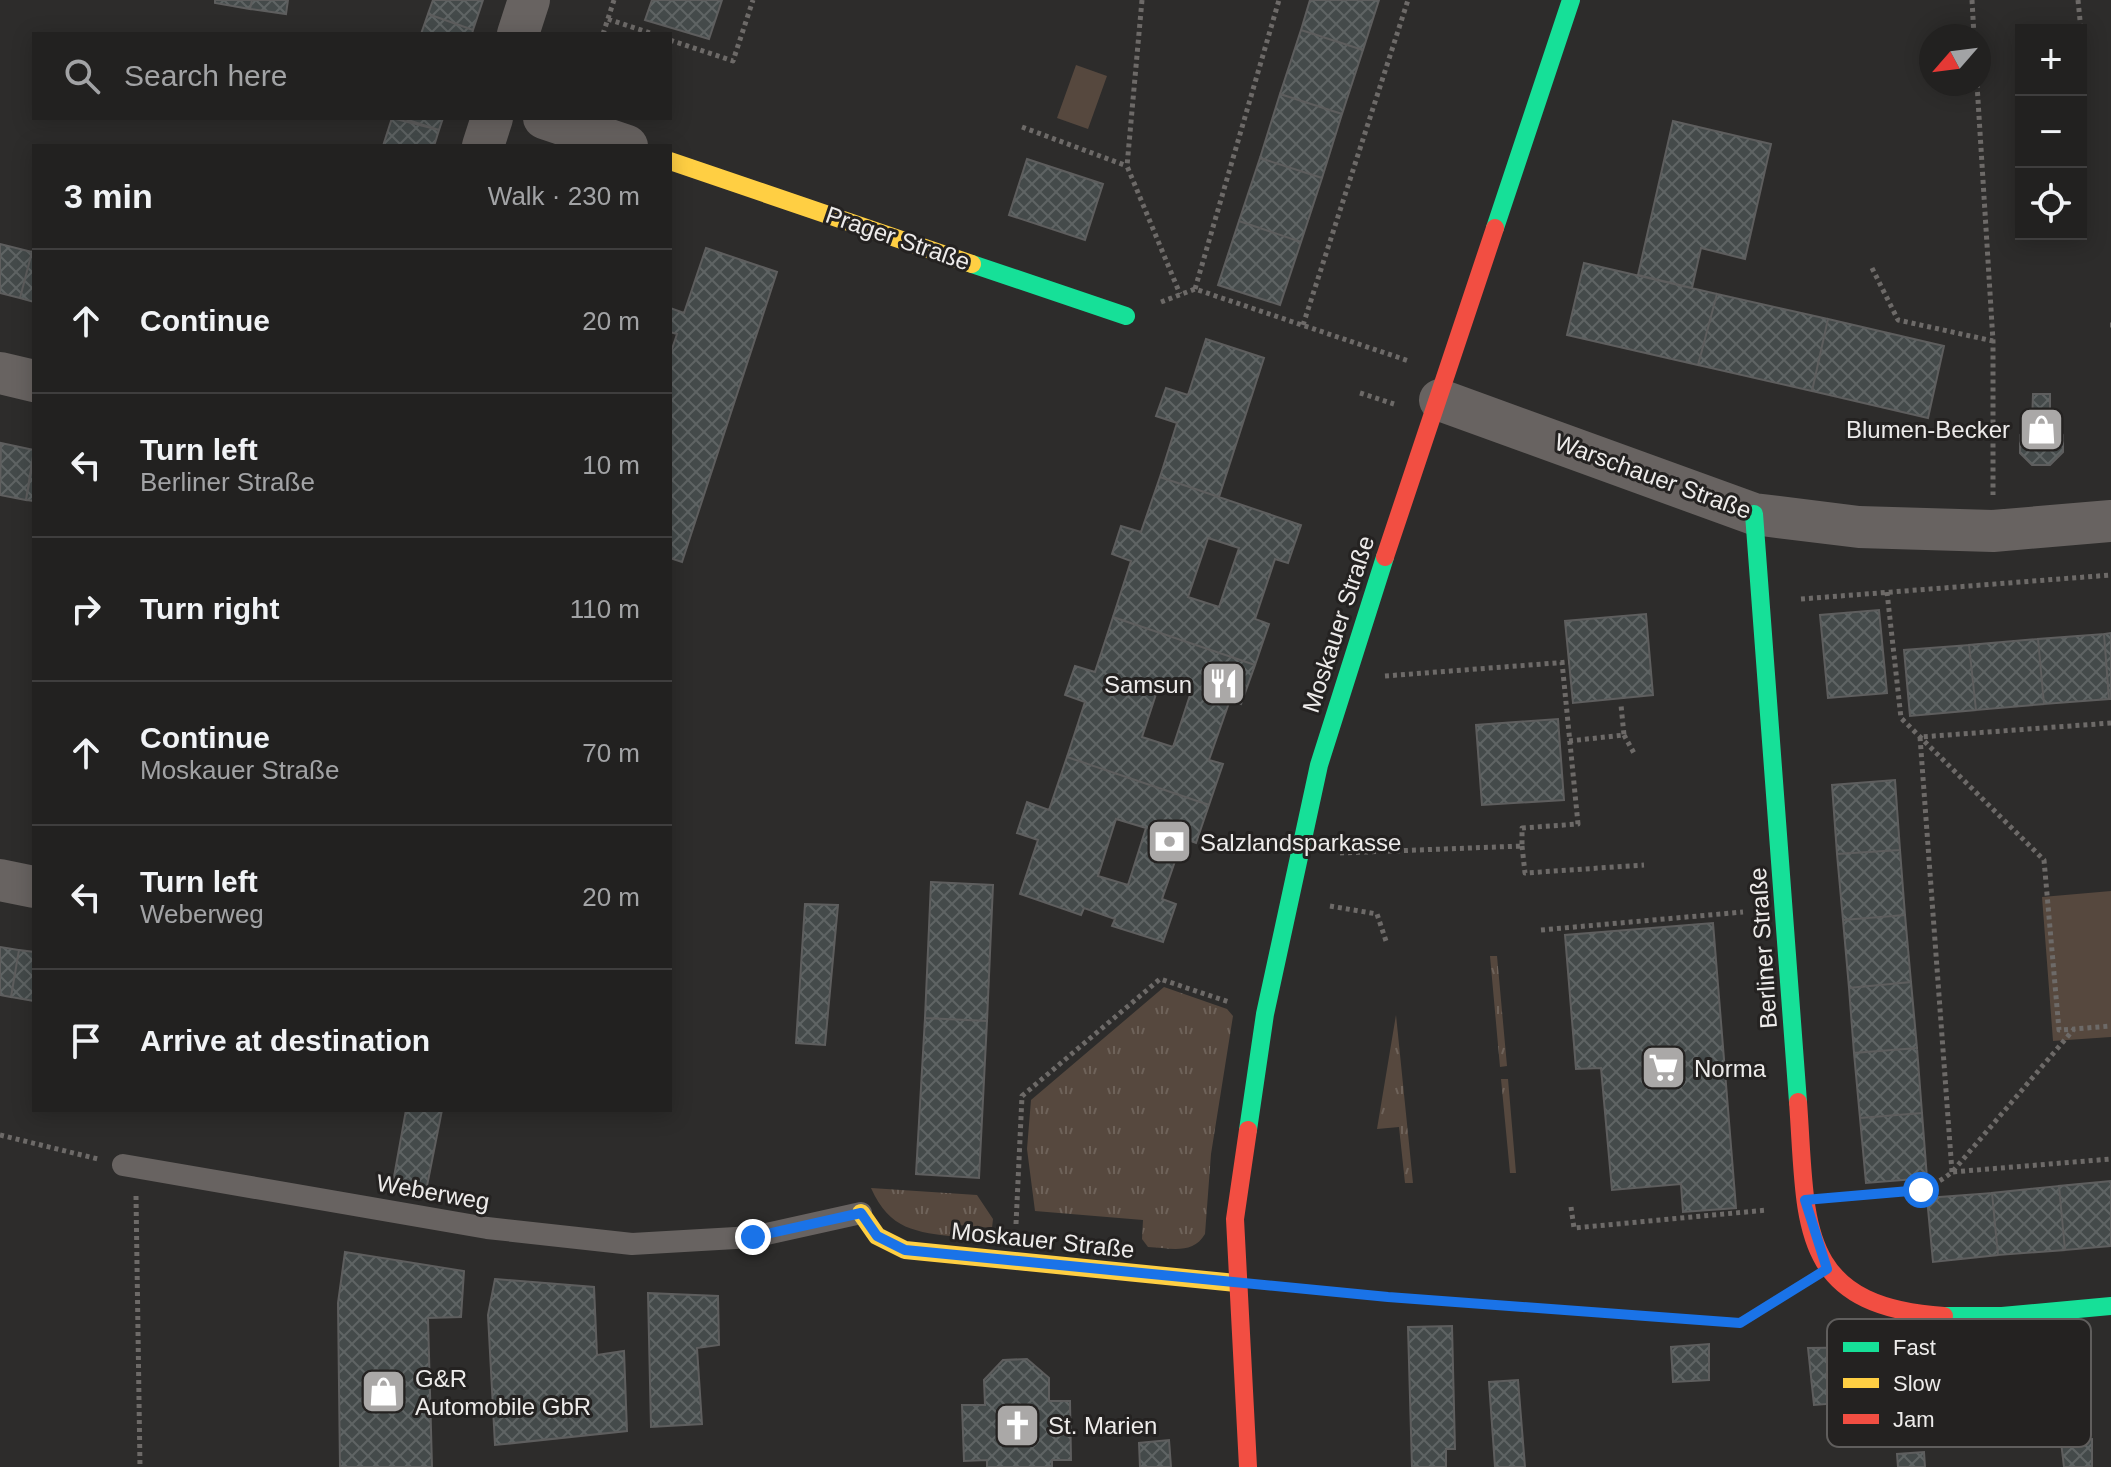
<!DOCTYPE html>
<meta charset="utf-8">
<style>
body{margin:0;font-family:Arial,sans-serif;background:#2e2e2d;color:#f1f3f6}
.controls{position:absolute;right:24px;top:24px;display:grid;overflow:hidden;border-radius:0px;box-shadow:0 4px 20px #0003}
.controls button{width:72px;height:72px;display:grid;place-items:center;padding:0;border:0;border-bottom:2px solid #3f3e3e;background:#222120;color:#f1f3f6;font:40px sans-serif}
.compass{position:absolute;left:1919px;top:24px;width:72px;height:72px;border-radius:50%;background:#222120;box-shadow:0 4px 20px #0003;rotate:242deg}
.stop{position:absolute;width:24px;height:24px;margin:-18px;border:6px solid #1a73e8;border-radius:50%;background:#fff}
.stop.end{background:#1a73e8;border-color:#fff;box-shadow:0 2px 8px #0008}
.list{margin:0;padding:0;list-style:none}
h2{display:flex;justify-content:space-between;align-items:center;height:104px;margin:0;padding:0 32px;font-size:34px}
h2 small{font-size:26px;font-weight:400;color:#a2a3a5}
.list li{display:grid;grid-template-columns:52px 1fr auto;gap:24px;align-items:center;box-sizing:border-box;height:144px;padding:0 32px;border-top:2px solid #3f3e3e}
.list b{display:block;font-size:30px;white-space:nowrap}
.list p{margin:0;font-size:26px;white-space:nowrap;color:#a2a3a5}
.list em{font-size:26px;font-style:normal;color:#a2a3a5}
.icon{flex:none;width:44px;height:44px;fill:none;stroke:currentColor;stroke-width:2;stroke-linecap:round;stroke-linejoin:round}
.map{position:relative;flex:none;width:2111px;height:1467px;overflow:hidden}
.search{position:absolute;background:#222120;box-shadow:0 4px 20px #0003;left:32px;top:32px;width:640px;height:88px;display:flex;align-items:center;gap:20px;box-sizing:border-box;padding:0 28px;border-radius:0px;color:#a2a3a5;font-size:30px}
.panel{position:absolute;background:#222120;box-shadow:0 4px 20px #0003;left:32px;top:144px;width:640px;height:968px;border-radius:0px}
.map>svg:first-child{display:block}
</style>
<div class="map">
<svg width="2111" height="1467" viewBox="0 0 2111 1467">
<defs>
<pattern id="grass-tufts" width="24" height="20" patternUnits="userSpaceOnUse" patternTransform="scale(2)"><rect width="24" height="20" fill="#56483e"/><path d="M3 7l-1-3M5 7V3M7 7l1-3M15 17l-1-3M17 17v-4M19 17l1-3" fill="none" stroke="#6f635a"/></pattern>
<pattern id="building-cross-hatch" width="8" height="8" patternUnits="userSpaceOnUse" patternTransform="scale(2)"><rect width="8" height="8" fill="#444a4a"/><path d="M0 0l8 8M0 8l8-8" fill="none" stroke="#5f6464"/></pattern>
</defs>
<rect width="100%" height="100%" fill="#2d2c2b"/>
<path fill="url(#grass-tufts)" d="M1490 956H1497L1507 1066 1500 1067Z
M1164 987 1227 1009 1233 1016 1211 1154 1205 1234C1193 1255 1170 1248 1148 1247L1142 1239 1143 1220 1035 1211 1027 1149 1031 1100Z
M1396 1015 1413 1183H1405L1399 1127 1377 1129Z
M1501 1079H1508L1516 1173H1510Z
M871 1188 977 1195 993 1219 992 1228 958 1225V1237C915 1232 890 1230 871 1188Z"/>
<path fill="#56483e" d="M1076 65 1107 76 1088 129 1057 118Z
M2111 891V1037L2053 1041 2042 897Z"/>
<path fill="url(#building-cross-hatch)" stroke="#5e5e5e" stroke-width="2" fill-rule="evenodd" d="M215 0H252L250 9 215 3Z
M252 0H288L286 14 250 9Z
M433 0H483L473 30 428 14Z
M652 0H722L709 39 645 20Z
M1310 0H1379L1363 50 1301 30Z
M428 14 473 30 472 34H421Z
M1301 30 1363 50 1342 114 1280 94Z
M1280 94 1342 114 1322 178 1260 158Z
M392 118 439 130 434 146H383Z
M402 118H443L439 130Z
M1673 121 1771 144 1745 259 1701 248 1692 288 1638 275Z
M1260 158 1322 178 1301 242 1239 221Z
M1027 159 1103 184 1085 240 1009 215Z
M1239 221 1301 242 1280 305 1218 285Z
M0 244 32 252 20 298 0 293Z
M706 248 777 272 682 562 670 558V355L677 334 670 332V308L684 313Z
M32 252 34 253V302L20 298Z
M1584 263 1717 294 1698 365 1567 335Z
M1717 294 1828 319 1812 391 1698 365Z
M1828 319 1944 346 1928 418 1812 391Z
M1206 339 1264 358 1219 497 1160 477 1177 423 1156 416 1166 388 1188 395Z
M2033 394H2050V422L2063 435V452L2050 465H2032L2020 453V435L2032 423Z
M1 443 34 450 26 500 0 495Z
M34 457V501L26 500Z
M1160 477 1301 525 1288 563 1275 559 1255 619 1269 624 1255 665 1113 617 1131 561 1112 554 1121 526 1141 532ZM1208 538 1239 548 1219 607 1188 597Z
M1879 610 1887 693 1828 698 1820 615Z
M1646 614 1653 695 1573 703 1565 621Z
M1113 617 1255 665 1241 704 1230 700 1209 760 1223 764 1209 805 1067 757 1085 702 1065 695 1075 666 1095 672ZM1161 679 1192 689 1173 747 1142 737Z
M2111 633V699H2109L2104 634Z
M2104 634 2109 699 2044 704 2038 639Z
M2038 639 2044 704 1976 710 1969 645Z
M1969 645 1976 710 1910 716 1904 650Z
M1558 719 1564 800 1482 805 1476 725Z
M1067 757 1209 805 1196 843 1183 838 1162 899 1176 904 1163 942 1112 926 1115 919 1084 908 1081 915 1020 894 1038 840 1017 833 1027 802 1049 810ZM1116 819 1146 828 1128 885 1098 876Z
M1895 780 1900 850 1837 854 1832 785Z
M1900 850 1905 915 1843 920 1837 854Z
M931 882 993 885 987 1021 925 1018Z
M805 904 838 905 825 1045 796 1043Z
M1905 915 1911 982 1849 988 1843 920Z
M1713 923 1736 1208 1683 1212 1681 1184 1612 1190 1601 1068 1576 1069 1565 935Z
M0 947 19 950 11 997 0 995Z
M19 950 34 952V1001L11 997Z
M1911 982 1917 1048 1854 1053 1849 988Z
M925 1018 987 1021 979 1178 916 1174Z
M1917 1048 1922 1113 1860 1118 1854 1053Z
M406 1110H442L425 1196 392 1188Z
M1922 1113 1927 1178 1866 1183 1860 1118Z
M2111 1181V1246L2065 1250 2059 1186Z
M2059 1186 2065 1250 1998 1255 1992 1193Z
M1992 1193 1998 1255 1933 1262 1927 1198Z
M345 1252 464 1271 461 1317 428 1318 432 1467H340L338 1303Z
M495 1279 594 1287 597 1355 624 1351 627 1431 495 1445 488 1315Z
M648 1293 718 1296 719 1345 697 1348 702 1424 651 1427Z
M1452 1326 1455 1449H1446V1467H1412L1408 1327Z
M1709 1344V1380L1673 1382 1671 1347Z
M1890 1347 1889 1399 1814 1405 1808 1348Z
M1027 1359 1049 1378V1401H1070L1071 1460H1052V1467H987V1460L964 1461 962 1405H985L984 1380 1003 1360Z
M1518 1380 1525 1467H1495L1489 1382Z
M2092 1439V1467H2064L2061 1442Z
M1169 1440 1171 1467H1140L1139 1443Z
M1924 1452 1925 1467H1898L1897 1454Z"/>
<g fill="none" stroke-linecap="round" stroke-linejoin="round">
<path stroke="#6d6a68" stroke-width="5" stroke-dasharray="4 4" stroke-linecap="butt" d="M1142 0 1127 166 1180 294
M1972 0 1974 36
M2078 0 2081 30
M608 19 653 34
M603 34 614 0
M670 40 733 61 753 0
M1977 84 1993 341V495
M1022 127 1127 166
M1872 268 1898 320 1993 341
M1195 289 1279 0
M1161 302 1195 289 1409 361
M1303 325 1408 0
M2110 325H2111
M1360 393 1394 404
M1887 592 1901 718 2044 860 2059 1030 2074 1029
M1801 599 2111 575
M1385 676 1569 662
M1624 735 1635 755
M1569 741 1624 735 1621 705
M1522 846 1525 873 1644 865
M1340 853 1522 846V828L1578 824 1562 662
M1330 906 1377 914 1387 944
M1541 930 1743 912
M0 1135 98 1159
M1953 1171 2074 1029 2111 1026
M1952 1172 1920 737 2111 723
M136 1196 140 1467
M1846 1197C1883 1193 1923 1197 1952 1172L2111 1159
M1571 1207 1574 1228 1767 1210
M1016 1224 1022 1096 1160 979 1229 1002
M1276 1287 1740 1323 1795 1289"/>
<path stroke="#686361" stroke-width="22" d="M123 1165 487 1228 632 1244 753 1237 861 1213"/>
<path stroke="#686361" stroke-width="42" d="M518 34 529 0
M544 118 627 146
M483 146 492 118
M0 373 34 381
M1440 400 1754 514 1859 527 1993 531 2111 521
M0 880 34 887"/>
<path stroke="#16e098" stroke-width="18" d="M1495 228 1571 0
M972 264 1126 316
M1754 514 1798 1102
M1248 1130 1265 1014 1319 765 1385 557
M1944 1316H2002L2111 1306"/>
<path stroke="#ffcf43" stroke-width="18" d="M670 161 972 264
M861 1213 877 1236 905 1250 1236 1283"/>
<path stroke="#f24e42" stroke-width="18" d="M1385 557 1495 228
M1798 1102C1807 1223 1795 1306 1944 1316
M1248 1467 1235 1219 1248 1130"/>
</g>
<g fill="none" stroke-linecap="round" stroke-linejoin="round">
<path stroke="#1a73e8" stroke-width="10" d="M753 1237 861 1213 877 1236 905 1250 1388 1297 1740 1323 1827 1269 1805 1200 1921 1190"/>
</g>
<defs>
<symbol id="shop-square" viewBox="-11 -11 22 22"><rect x="-9" y="-9" width="18" height="18" rx="4" fill="#aaa8a7" stroke="#242221"/><path d="M-5-2.5h2.3a2.7 3.5 0 0 1 5.4 0H5L5.5 6h-11ZM-1.5-2.5h3a1.5 2.3 0 0 0-3 0Z" fill="#fff"/></symbol>
<symbol id="restaurant-square" viewBox="-11 -11 22 22"><rect x="-9" y="-9" width="18" height="18" rx="4" fill="#aaa8a7" stroke="#242221"/><path d="M-5-6h1v4h1v-4h1v4h1v-4h1v5L-1.5 .5V6h-2V.5L-5-1ZM5-6V6H3V1.5H1.5Q1.5-4 5-6Z" fill="#fff"/></symbol>
<symbol id="bank-square" viewBox="-11 -11 22 22"><rect x="-9" y="-9" width="18" height="18" rx="4" fill="#aaa8a7" stroke="#242221"/><path d="M-6-4H6V4H-6ZM0-2.3a2.3 2.3 0 1 0 0 4.6a2.3 2.3 0 1 0 0-4.6Z" fill="#fff"/></symbol>
<symbol id="supermarket-square" viewBox="-11 -11 22 22"><rect x="-9" y="-9" width="18" height="18" rx="4" fill="#aaa8a7" stroke="#242221"/><path d="M-6-5.5h2.5l.6 2H6L4.5 2H-2.5L-4.4-4H-6ZM-1.5 3.2a1.3 1.3 0 1 0 .1 0ZM3 3.2a1.3 1.3 0 1 0 .1 0Z" fill="#fff"/></symbol>
<symbol id="church-square" viewBox="-11 -11 22 22"><rect x="-9" y="-9" width="18" height="18" rx="4" fill="#aaa8a7" stroke="#242221"/><path d="M-1.2-6h2.4v3.5h3.3v2.4h-3.3V6h-2.4V-.1h-3.3v-2.4h3.3Z" fill="#fff"/></symbol>
</defs>
<g fill-rule="evenodd">
<use href="#shop-square" x="2016" y="404" width="51" height="51"/>
<use href="#restaurant-square" x="1198" y="658" width="51" height="51"/>
<use href="#bank-square" x="1144" y="816" width="51" height="51"/>
<use href="#supermarket-square" x="1638" y="1042" width="51" height="51"/>
<use href="#shop-square" x="358" y="1366" width="51" height="51"/>
<use href="#church-square" x="992" y="1400" width="51" height="51"/>
</g>
<g text-anchor="middle" dominant-baseline="central" stroke-width="6" stroke-linejoin="round" paint-order="stroke">
<g font-size="24" fill="#edebea" stroke="#242221">
<text transform="translate(898 238) rotate(19)">Prager Straße</text>
<text transform="translate(1653 476) rotate(20)">Warschauer Straße</text>
<text transform="translate(1338 624) rotate(-72)">Moskauer Straße</text>
<text transform="translate(1763 948) rotate(-94)">Berliner Straße</text>
<text transform="translate(433 1192) rotate(10)">Weberweg</text>
<text transform="translate(1043 1240) rotate(6)">Moskauer Straße</text>
</g>
<g font-size="24" fill="#edebea" stroke="#242221" text-anchor="start">
<text x="2010" y="429" text-anchor="end">Blumen-Becker</text>
<text x="1192" y="684" text-anchor="end">Samsun</text>
<text x="1200" y="842">Salzlandsparkasse</text>
<text x="1694" y="1068">Norma</text>
<text x="415" y="1378">G&amp;R<tspan x="415" dy="28">Automobile GbR</tspan></text>
<text x="1048" y="1425">St. Marien</text>
</g>
</g>
<rect x="1827" y="1319" width="264" height="128" rx="12" fill="#242221" stroke="#605e5d" stroke-width="2"/>
<rect x="1843" y="1342" width="36" height="10" fill="#16e098"/>
<rect x="1843" y="1378" width="36" height="10" fill="#ffcf43"/>
<rect x="1843" y="1414" width="36" height="10" fill="#f24e42"/>
<g font-size="22" fill="#edebea">
<text x="1893" y="1355">Fast</text>
<text x="1893" y="1391">Slow</text>
<text x="1893" y="1427">Jam</text>
</g>
</svg>
<div class="controls">
<button>+</button>
<button>−</button>
<button><svg class="icon" aria-label="locate" viewBox="0 0 24 24"><circle cx="12" cy="12" r="6"/><path d="M12 2v4M12 18v4M2 12h4M18 12h4"/></svg></button>
</div>
<svg class="compass" viewBox="-18 -18 36 36"><path d="M0-13l5 13h-10z" fill="#e53935"/><path d="M0 13l5-13h-10z" fill="#a2a3a5"/></svg>
<div class="stop" style="left:1921px;top:1190px"></div>
<div class="stop end" style="left:753px;top:1237px"></div>
<div class="search"><svg class="icon" aria-label="search" viewBox="0 0 24 24"><circle cx="10" cy="10" r="6"/><path d="M15 15l6 6"/></svg>Search here</div>
<section class="panel">
<h2>3 min<small>Walk · 230 m</small></h2>
<ul class="list">
<li><svg class="icon" aria-label="ahead" viewBox="0 0 24 24"><path d="M12 20V5M6 11l6-6 6 6"/></svg><div><b>Continue</b></div><em>20 m</em></li>
<li><svg class="icon" aria-label="left" viewBox="0 0 24 24"><path d="M17 20v-9H6M10 6l-5 5 5 5"/></svg><div><b>Turn left</b><p>Berliner Straße</p></div><em>10 m</em></li>
<li><svg class="icon" aria-label="right" viewBox="0 0 24 24"><path d="M7 20v-9h11M14 6l5 5-5 5"/></svg><div><b>Turn right</b></div><em>110 m</em></li>
<li><svg class="icon" aria-label="ahead" viewBox="0 0 24 24"><path d="M12 20V5M6 11l6-6 6 6"/></svg><div><b>Continue</b><p>Moskauer Straße</p></div><em>70 m</em></li>
<li><svg class="icon" aria-label="left" viewBox="0 0 24 24"><path d="M17 20v-9H6M10 6l-5 5 5 5"/></svg><div><b>Turn left</b><p>Weberweg</p></div><em>20 m</em></li>
<li><svg class="icon" aria-label="arrive" viewBox="0 0 24 24"><path d="M6 21V4h12l-3 4 3 4H6"/></svg><div><b>Arrive at destination</b></div></li>
</ul>
</section>
</div>
